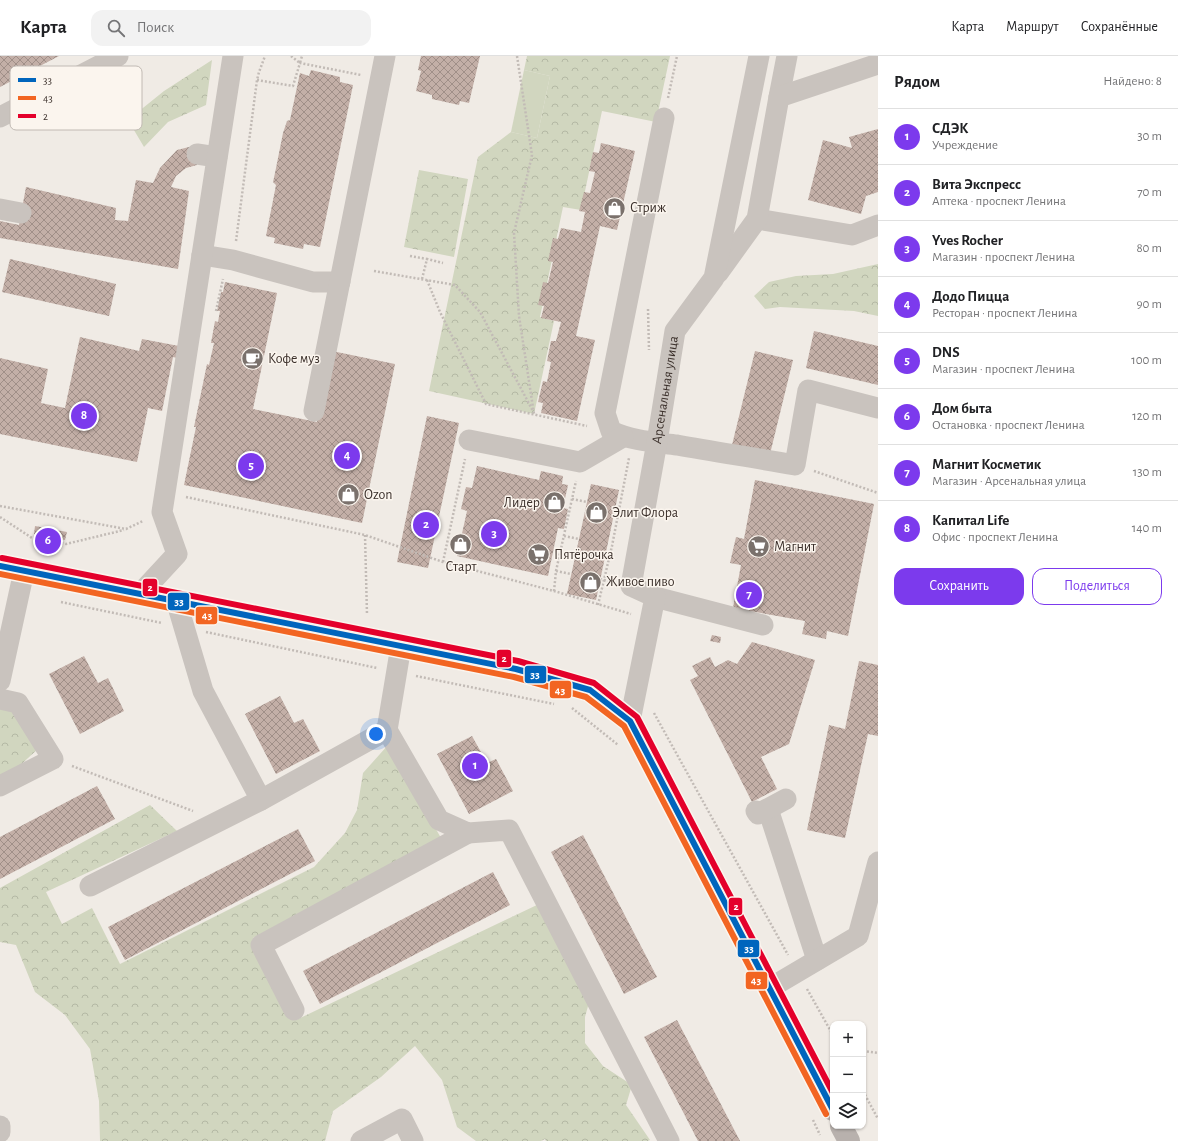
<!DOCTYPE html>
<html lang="ru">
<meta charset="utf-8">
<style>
body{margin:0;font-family:"Alegreya Sans",sans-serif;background:#f2f2f2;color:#202124}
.controls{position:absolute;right:12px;bottom:12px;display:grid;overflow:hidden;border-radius:8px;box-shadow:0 1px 3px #0004}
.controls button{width:36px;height:36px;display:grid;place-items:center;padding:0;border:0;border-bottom:1px solid #e0e0e0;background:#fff;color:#202124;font:20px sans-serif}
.you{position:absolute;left:376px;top:678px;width:14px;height:14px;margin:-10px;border:3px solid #fff;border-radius:50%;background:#1a73e8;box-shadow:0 0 0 6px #1a73e833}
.badge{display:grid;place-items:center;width:26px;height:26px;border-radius:50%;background:#7c3aed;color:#fff;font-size:13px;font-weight:700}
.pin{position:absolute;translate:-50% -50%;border:2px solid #fff;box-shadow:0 1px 4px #0006}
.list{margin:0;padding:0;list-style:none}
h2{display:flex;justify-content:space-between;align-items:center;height:52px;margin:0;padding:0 16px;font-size:17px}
h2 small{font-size:13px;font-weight:400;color:#757577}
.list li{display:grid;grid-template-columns:26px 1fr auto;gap:12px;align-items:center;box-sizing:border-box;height:56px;padding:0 16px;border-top:1px solid #e0e0e0}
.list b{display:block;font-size:15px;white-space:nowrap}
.list p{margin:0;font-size:13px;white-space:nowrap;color:#757577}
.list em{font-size:13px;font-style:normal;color:#757577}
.actions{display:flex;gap:8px;padding:12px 16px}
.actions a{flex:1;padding:9px 0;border:1px solid #7c3aed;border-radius:12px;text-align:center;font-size:14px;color:#7c3aed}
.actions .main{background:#7c3aed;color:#fff}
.icon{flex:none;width:22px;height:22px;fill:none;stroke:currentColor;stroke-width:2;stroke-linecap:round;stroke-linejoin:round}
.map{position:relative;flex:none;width:878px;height:1085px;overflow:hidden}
header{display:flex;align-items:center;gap:24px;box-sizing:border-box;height:56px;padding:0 20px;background:#fff;border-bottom:1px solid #e0e0e0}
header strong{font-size:19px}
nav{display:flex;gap:22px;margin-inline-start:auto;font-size:14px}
.search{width:280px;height:36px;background:#f2f2f2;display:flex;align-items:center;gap:10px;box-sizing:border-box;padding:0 14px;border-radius:12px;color:#757577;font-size:15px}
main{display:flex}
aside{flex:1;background:#fff}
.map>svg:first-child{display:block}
</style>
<header>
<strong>Карта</strong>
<div class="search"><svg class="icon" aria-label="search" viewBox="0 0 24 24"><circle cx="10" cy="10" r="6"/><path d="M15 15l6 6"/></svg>Поиск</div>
<nav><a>Карта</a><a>Маршрут</a><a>Сохранённые</a></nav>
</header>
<main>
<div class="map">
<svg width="878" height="1085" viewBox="0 0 878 1085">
<defs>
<pattern id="forest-crowns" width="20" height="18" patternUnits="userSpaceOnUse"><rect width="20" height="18" fill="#d1d6bf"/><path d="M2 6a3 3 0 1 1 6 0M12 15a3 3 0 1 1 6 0" fill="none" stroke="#b4b8a4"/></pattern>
<pattern id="building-cross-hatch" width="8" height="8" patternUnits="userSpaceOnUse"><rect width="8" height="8" fill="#c3afa7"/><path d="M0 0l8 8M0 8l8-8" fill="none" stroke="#a08f88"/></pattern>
</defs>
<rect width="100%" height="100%" fill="#f0ebe5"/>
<path fill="url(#forest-crowns)" d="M527 0H670L656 66 602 55 581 154 563 151 540 261 554 265 534 358 429 335 478 101 511 76 537 82 550 20 524 14Z
M212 4 206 49 168 66 144 91 128 64 164 35Z
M419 114 468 123 454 201 404 191Z
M878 208V260L854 255 780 251 765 253 754 240 769 226 796 220 833 218Z
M0 652 16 657 39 692 16 713 0 721Z
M388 689 441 782 253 882 296 964 539 848 590 943 585 961V987L603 1010 632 1029 626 1049 650 1084 648 1085H546L545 1083 541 1085H476L457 1071 442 1024 415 990 381 1021 333 1055 325 1085H100L99 1045 90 993 65 959 35 936 16 889 0 886V832L150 749 177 775 46 836 62 868 92 852 120 908 314 811 345 777 357 754 363 717Z"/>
<path fill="#d1d6bf" d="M524 14 550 20 537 82 511 76Z"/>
<path fill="url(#building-cross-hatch)" d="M0 0H59L0 31Z
M421 0H480L469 47 460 45 459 49 432 43V39L416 35 421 15 418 14Z
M311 14 340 21V26L353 29 320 191 304 188 303 193 274 187 275 182 266 180 276 129 273 126 275 117 283 77 287 65 290 64 300 17 309 20Z
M878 73V136L866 140 861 158 808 144 823 84 852 92 849 81Z
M601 87 635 95 617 174 600 170 576 280 595 284 577 365 541 357 543 347 538 346 543 325 547 326 551 306 547 305 551 285H556L561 266 541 262 544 250 538 249 543 226 548 227 553 206 548 205 553 182 558 183 561 172 581 176 585 156 579 155 584 136 590 137 595 116 589 115 593 96 599 97Z
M197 89V109L186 112 176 120 171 131 189 135 178 213 0 182V165L19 169 26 131 116 152 115 164 128 165 136 124 153 127 160 112 177 94Z
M10 203 116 228 109 260 2 236Z
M225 226 277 237 253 353 317 366 332 295 395 308 362 467 184 429 196 371H194L207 308 209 309 214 287H211L215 265 218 266 220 255H217L221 236H223Z
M814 275 878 290V329L806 312Z
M80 281 139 295 142 283 179 290 177 302 173 301 162 355 148 352 137 406 0 378V302L48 313 41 347 65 352Z
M755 295 793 304 770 398 732 389Z
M427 360 459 367 428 512 397 506Z
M477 410 539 424 541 415 563 420 562 428 568 429 563 452 568 453 564 473 558 472 548 520 457 500 467 455 461 453 466 431 472 432Z
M755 424 874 448 848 580 827 575 826 583 802 578 805 565 733 552 741 509 730 507 736 481 744 483Z
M591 428 619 434 596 544 567 538Z
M35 470 67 476 65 484 34 478Z
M712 579 721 581 720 587 710 585Z
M752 586 815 604 789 688 761 701 777 733 752 746 690 624 698 620 692 610 710 601 715 611 728 604 737 608Z
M84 600 98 627 108 622 124 655 80 678 49 618Z
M859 605 878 609V680L868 678 845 782 807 774 829 669 845 673Z
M280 640 294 667 303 663 320 695 276 718 245 658Z
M472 680 487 707 496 703 513 735 469 758 437 698Z
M97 730 115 763 0 823V781Z
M298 773 315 805 125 904 108 871Z
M583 779 657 921 624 938 551 796Z
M493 816 510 849 320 948 303 915Z
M677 964 740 1085H698L681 1052 644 981Z"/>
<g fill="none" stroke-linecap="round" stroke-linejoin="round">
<path stroke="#c2bbb6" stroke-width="2.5" stroke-dasharray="2 2" stroke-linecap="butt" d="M291 0 300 7 302 0
M517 0 532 99 514 177 519 260 534 358
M257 24 293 30 300 7 361 19
M668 42 677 0
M236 185 257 24 259 16 265 0
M410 200 427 203
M374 215 455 229 480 256 533 355
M422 223 427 203 443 207
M427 224 440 256 486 348 587 370
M648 253 649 294
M216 255 223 223
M814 415 878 437
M186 441 365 479 443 506 554 535 631 558
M572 443 587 446
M0 450 126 473 143 465
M0 461 32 482 66 488 124 474
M365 479 367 559
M564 480 579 483
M443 506 465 403
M556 515 571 518
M600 523 611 526
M554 535 556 515 576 425
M61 546 162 567
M598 549 612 490 629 402
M206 576 377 612
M416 620 554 648
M572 652 618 689
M654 657 788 899
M72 710 193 755
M807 933 833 979
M863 995 878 997
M863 1035 878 1063
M813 1064 820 1079"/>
<g stroke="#c9c3be" stroke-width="21">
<path d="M779 41 787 0"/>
<path d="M0 61 118 0"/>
<path d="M664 62 605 357 611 375C632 385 654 386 677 389 716 396 756 402 795 409L808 334 878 352"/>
<path d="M197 98 217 101"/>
<path d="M0 153 21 157"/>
<path d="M757 163 852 179 878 169"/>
<path d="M202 199 233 204 313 226H340"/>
<path d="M718 217 757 163 779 41 878 8"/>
<path d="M314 355 385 0"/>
<path d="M469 384 580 406 623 381"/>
<path d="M140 538 177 498 162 456 233 0"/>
<path d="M655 541 763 569"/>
<path d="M176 544 203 635 261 744"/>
<path d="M401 590 387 674 439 764 468 777 509 774 669 1085"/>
<path d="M0 625 24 515"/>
<path d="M0 643 18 647 53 703 0 730"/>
<path id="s1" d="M630 665 655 541 631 530 657 386 675 275 714 222 759 0"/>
<path d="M768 753 817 904"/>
<path d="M756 755 758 758 786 743"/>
<path d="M90 830 261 744 387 674"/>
<path d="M770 932 858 880 878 806"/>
<path d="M294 954 261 889 468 777"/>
<path d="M0 1070V1076"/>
<path d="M361 1085 402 1063 413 1085"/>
</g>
<path stroke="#b8b1ad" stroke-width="22" d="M0 510 516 613 590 634 630 665 640 683 833 1054
M841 1070 849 1085"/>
<defs>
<path id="bus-1" d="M0 510 516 613 590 634 630 665 833 1054"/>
<path id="bus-2" d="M0 518 514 621 586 641 624 670 826 1058"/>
<path id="bus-3" d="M2 502 518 605 594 627 637 661 833 1037"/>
</defs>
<use href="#bus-1" stroke="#fbf5ee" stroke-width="9"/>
<use href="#bus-2" stroke="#fbf5ee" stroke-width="9"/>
<use href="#bus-3" stroke="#fbf5ee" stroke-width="9"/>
<use href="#bus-1" stroke="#0065bd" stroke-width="6"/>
<use href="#bus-2" stroke="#f26522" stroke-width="6"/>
<use href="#bus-3" stroke="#e4002b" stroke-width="6"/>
</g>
<defs>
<symbol id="shop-disc" viewBox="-11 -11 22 22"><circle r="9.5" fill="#7a716c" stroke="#fbf5ee"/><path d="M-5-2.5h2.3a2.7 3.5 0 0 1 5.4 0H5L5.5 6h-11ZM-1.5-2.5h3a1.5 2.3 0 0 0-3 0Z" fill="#fff"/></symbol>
<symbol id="cafe-disc" viewBox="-11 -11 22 22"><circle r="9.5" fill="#7a716c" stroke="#fbf5ee"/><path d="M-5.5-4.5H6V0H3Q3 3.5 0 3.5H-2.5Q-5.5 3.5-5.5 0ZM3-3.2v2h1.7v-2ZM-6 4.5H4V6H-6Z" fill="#fff"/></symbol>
<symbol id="supermarket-disc" viewBox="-11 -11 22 22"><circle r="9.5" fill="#7a716c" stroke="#fbf5ee"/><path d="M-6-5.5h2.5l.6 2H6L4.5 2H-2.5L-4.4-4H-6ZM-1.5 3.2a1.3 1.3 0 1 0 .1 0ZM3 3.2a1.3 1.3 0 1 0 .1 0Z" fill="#fff"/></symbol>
</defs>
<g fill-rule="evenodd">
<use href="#shop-disc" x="602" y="140" width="25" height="25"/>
<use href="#cafe-disc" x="240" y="290" width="25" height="25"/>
<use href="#shop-disc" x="336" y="426" width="25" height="25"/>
<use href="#shop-disc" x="542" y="434" width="25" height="25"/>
<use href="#shop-disc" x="584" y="444" width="25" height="25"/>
<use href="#shop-disc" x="448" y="476" width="25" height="25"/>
<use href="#supermarket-disc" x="746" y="478" width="25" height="25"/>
<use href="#supermarket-disc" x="526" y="486" width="25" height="25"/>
<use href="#shop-disc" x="578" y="514" width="25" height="25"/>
</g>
<g text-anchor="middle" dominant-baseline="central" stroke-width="3" stroke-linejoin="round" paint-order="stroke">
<g font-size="14" fill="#3b302b" stroke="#fbf5ee" text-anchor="start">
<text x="630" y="152">Стриж</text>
<text x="268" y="303">Кофе муз</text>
<text x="364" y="439">Ozon</text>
<text x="540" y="447" text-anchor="end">Лидер</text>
<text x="612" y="457">Элит Флора</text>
<text x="774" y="491">Магнит</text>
<text x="554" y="499">Пятёрочка</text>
<text x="461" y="511" text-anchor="middle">Старт</text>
<text x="606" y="526">Живое пиво</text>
</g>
<g font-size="14" fill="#3b302b" stroke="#fbf5ee">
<text stroke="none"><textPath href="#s1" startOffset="352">Арсенальная улица</textPath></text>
</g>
</g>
<rect x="10" y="10" width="132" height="64" rx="6" fill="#fbf5ee" stroke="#c1bab4" stroke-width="1"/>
<rect x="18" y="22" width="18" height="4" fill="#0065bd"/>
<rect x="18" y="40" width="18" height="4" fill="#f26522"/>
<rect x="18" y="58" width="18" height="4" fill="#e4002b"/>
<g font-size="11" fill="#3b302b">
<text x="43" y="28">33</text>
<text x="43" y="46">43</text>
<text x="43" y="64">2</text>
</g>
<g stroke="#fbf5ee" stroke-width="1.5">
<rect x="142" y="522" width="16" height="19" rx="4" fill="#e4002b"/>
<rect x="167" y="536" width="23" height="19" rx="4" fill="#0065bd"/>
<rect x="195" y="550" width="23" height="19" rx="4" fill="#f26522"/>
<rect x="496" y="593" width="16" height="19" rx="4" fill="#e4002b"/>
<rect x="524" y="609" width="23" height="19" rx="4" fill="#0065bd"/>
<rect x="549" y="624" width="23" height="19" rx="4" fill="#f26522"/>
<rect x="728" y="841" width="15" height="19" rx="4" fill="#e4002b"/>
<rect x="737" y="883" width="23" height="19" rx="4" fill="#0065bd"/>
<rect x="745" y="915" width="23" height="19" rx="4" fill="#f26522"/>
</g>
<g font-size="11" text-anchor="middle" font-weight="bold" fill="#fff">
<text x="150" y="535">2</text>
<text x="179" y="549">33</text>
<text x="207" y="563">43</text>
<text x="504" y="606">2</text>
<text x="535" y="622">33</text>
<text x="560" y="638">43</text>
<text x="736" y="854">2</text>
<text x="749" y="896">33</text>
<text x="756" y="928">43</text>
</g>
</svg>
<div class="controls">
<button>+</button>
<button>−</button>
<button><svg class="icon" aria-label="layers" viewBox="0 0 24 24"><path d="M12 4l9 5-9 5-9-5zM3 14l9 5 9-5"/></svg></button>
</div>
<div class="you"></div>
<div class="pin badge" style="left:475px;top:710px">1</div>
<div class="pin badge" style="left:426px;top:469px">2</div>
<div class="pin badge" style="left:494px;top:478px">3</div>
<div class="pin badge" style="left:347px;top:400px">4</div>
<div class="pin badge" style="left:251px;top:410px">5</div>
<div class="pin badge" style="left:48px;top:485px">6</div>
<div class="pin badge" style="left:749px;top:539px">7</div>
<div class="pin badge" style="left:84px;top:360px">8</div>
</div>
<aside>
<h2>Рядом<small>Найдено: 8</small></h2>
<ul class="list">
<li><span class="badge">1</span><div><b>СДЭК</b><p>Учреждение</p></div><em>30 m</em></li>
<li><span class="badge">2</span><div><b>Вита Экспресс</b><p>Аптека · проспект Ленина</p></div><em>70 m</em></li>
<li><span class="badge">3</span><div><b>Yves Rocher</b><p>Магазин · проспект Ленина</p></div><em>80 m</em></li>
<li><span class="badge">4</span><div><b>Додо Пицца</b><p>Ресторан · проспект Ленина</p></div><em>90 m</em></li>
<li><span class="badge">5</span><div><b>DNS</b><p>Магазин · проспект Ленина</p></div><em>100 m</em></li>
<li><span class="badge">6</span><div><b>Дом быта</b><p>Остановка · проспект Ленина</p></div><em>120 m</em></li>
<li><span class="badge">7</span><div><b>Магнит Косметик</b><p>Магазин · Арсенальная улица</p></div><em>130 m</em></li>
<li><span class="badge">8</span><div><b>Капитал Life</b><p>Офис · проспект Ленина</p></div><em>140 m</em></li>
</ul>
<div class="actions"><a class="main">Сохранить</a><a>Поделиться</a></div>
</aside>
</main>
